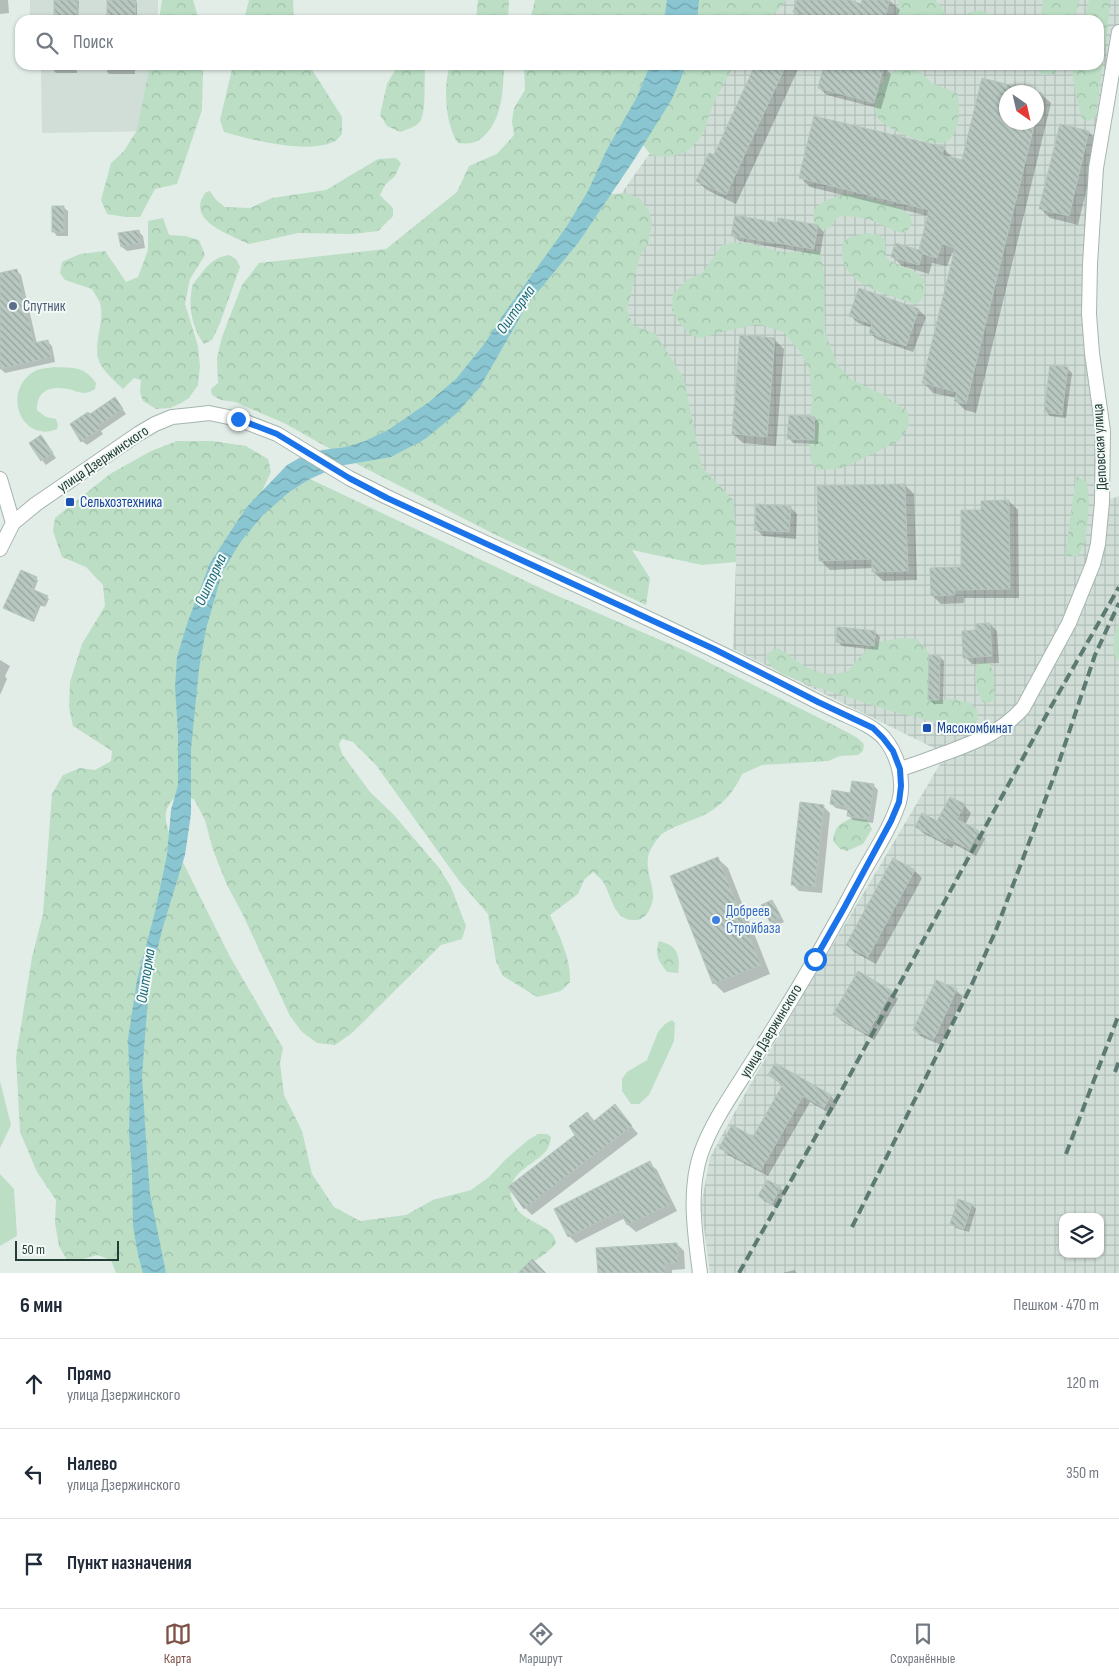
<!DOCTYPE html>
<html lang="ru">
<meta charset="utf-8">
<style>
body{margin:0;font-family:"Sofia Sans Condensed",sans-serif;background:#f6f6f7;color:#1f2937}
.controls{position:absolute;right:15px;bottom:15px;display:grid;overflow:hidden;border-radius:10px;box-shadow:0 1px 4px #0004}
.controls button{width:45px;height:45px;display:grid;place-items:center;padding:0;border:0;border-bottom:1px solid #e0e1e3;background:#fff;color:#1f2937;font:25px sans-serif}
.compass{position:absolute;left:999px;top:85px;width:45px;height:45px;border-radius:50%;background:#fff;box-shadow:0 1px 4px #0004;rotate:146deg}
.scale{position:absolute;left:15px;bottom:12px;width:104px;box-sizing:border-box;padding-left:5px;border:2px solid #223e37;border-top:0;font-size:14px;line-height:18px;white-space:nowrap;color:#223e37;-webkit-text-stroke:4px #f3f9f6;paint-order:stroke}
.stop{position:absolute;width:15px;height:15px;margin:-11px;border:4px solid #1a73e8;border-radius:50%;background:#fff}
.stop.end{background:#1a73e8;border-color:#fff;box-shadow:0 1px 5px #0008}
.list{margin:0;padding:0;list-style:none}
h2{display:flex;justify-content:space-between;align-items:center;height:65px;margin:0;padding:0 20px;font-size:21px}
h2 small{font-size:16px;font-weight:400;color:#747a83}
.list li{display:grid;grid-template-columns:32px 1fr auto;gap:15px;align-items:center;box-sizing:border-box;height:90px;padding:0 20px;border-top:1px solid #e0e1e3}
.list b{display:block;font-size:19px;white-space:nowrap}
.list p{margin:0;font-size:16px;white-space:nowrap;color:#747a83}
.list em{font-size:16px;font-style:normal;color:#747a83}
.icon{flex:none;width:28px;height:28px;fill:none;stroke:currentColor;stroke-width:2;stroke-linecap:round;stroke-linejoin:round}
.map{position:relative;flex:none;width:1119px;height:1273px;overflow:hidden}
.search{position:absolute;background:#fff;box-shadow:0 1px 4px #0004;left:15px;right:15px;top:15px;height:55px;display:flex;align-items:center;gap:12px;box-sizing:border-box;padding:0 18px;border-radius:15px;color:#747a83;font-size:19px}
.sheet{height:335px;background:#fff}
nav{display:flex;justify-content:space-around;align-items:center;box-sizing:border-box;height:70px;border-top:1px solid #e0e1e3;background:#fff;font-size:14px;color:#747a83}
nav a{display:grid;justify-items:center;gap:2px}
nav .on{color:#7e5147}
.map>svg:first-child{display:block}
</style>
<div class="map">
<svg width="1119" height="1273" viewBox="0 0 1119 1273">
<defs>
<pattern id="industrial-grid" width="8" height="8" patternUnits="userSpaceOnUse" patternTransform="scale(1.25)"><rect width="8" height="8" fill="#d1ddd7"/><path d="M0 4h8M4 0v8" fill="none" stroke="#b3bfb9"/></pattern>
<pattern id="forest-crowns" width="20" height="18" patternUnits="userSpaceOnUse" patternTransform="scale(1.25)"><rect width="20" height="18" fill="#bbdec5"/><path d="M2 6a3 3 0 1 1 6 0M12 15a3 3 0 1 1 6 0" fill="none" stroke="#a0c0aa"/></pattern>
<pattern id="water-waves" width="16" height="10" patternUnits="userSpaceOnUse" patternTransform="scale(1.25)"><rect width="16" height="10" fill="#8ac6d2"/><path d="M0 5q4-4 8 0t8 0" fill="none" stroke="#70a2ab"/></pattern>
<pattern id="building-back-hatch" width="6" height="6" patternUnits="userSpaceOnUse" patternTransform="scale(1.25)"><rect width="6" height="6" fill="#b8c8c1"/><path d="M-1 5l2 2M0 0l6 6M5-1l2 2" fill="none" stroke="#95a49e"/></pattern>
</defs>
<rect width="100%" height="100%" fill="#e2ede8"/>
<path fill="#d1ddd7" d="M30 0H158V20H30Z
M31 65H158L159 131 42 133 41 68H31Z"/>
<path fill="url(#industrial-grid)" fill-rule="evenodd" d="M758 0H1119V23L1096 168 1092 221 1103 502 1119 496V1273H710L701 1206 710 1157 751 1083 946 754 733 649 736 562 601 351 595 231 712 65H1099V20H744ZM1006 92H1036V122H1006ZM1063 1217H1100V1254H1063Z"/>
<path fill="#bbdec5" d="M55 367C74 368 84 366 96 383L95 389C92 391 87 393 84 393 79 393 73 390 68 389 50 386 37 390 37 410L46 417 56 419 58 425 57 429C22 444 0 391 35 371 41 368 48 368 55 367Z
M1119 624V661L1113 653 1114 634Z
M672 1020 675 1023 674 1041 649 1095 639 1104H631L622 1091V1079L627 1072 647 1060 658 1032 665 1024Z
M0 1081 11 1125 0 1148Z
M0 1174 14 1189 17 1236 0 1246Z"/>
<path fill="url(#forest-crowns)" d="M162 0H193L199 20H159Z
M249 0H293L294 20H244Z
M478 0H509L508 20H476Z
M535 0H787L769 20H530Z
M899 0H935L943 9 948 20H896Z
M1043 0H1080L1073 20H1040Z
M1089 0H1111L1096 116 1089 121 1082 119C1078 107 1071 77 1073 65H1099V20H1084Z
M981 10 996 18 997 20H965L968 13Z
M150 65H203L202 110 177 184 155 189 140 217H126L107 214 101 200 111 163 124 151 137 130Z
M233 65H309L342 117V134C339 137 337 141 333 142 306 154 252 140 224 132L220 120Z
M398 65H423L425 70C424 83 426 109 421 120 417 127 408 129 400 132L387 126 380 115 387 84Z
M450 65H504C503 89 503 118 484 136 480 139 476 143 470 143 467 144 462 143 458 143 445 125 443 86 450 65Z
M524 65H734C728 77 720 90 714 103 710 111 708 120 705 129 694 152 676 161 651 155L643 145 644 125 606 151 586 199 600 201 612 194 626 193 639 198 649 210 652 224 648 243 640 256 627 310 633 325 656 334 684 379 702 467 733 500 736 530V562L702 565 632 550 650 578 646 605 494 534 359 465 284 423 235 402 221 400 212 395 211 389 218 383 217 358 222 337 242 285 259 263 386 249 457 192 469 166 497 154 514 135 512 121 514 108 525 90Z
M1034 65H1057L1054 74 1042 75Z
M911 68 925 76 931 83 957 93C961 106 960 136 946 142 931 148 883 130 876 115 873 107 875 97 879 89 889 71 891 71 911 68Z
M396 158 401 163 395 176 385 185 380 195 393 208V216L378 231 352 234 298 233 249 244C229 234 184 220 206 192L210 191 216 200 225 207 250 208 272 198 326 190 378 159Z
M847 194C862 198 934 207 905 233 895 232 887 227 878 223 866 218 850 215 838 217L830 227 823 230 816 227C805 204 830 198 847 194Z
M163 218 169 235 185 236 199 240 205 255 190 279 185 304 198 346 200 366 198 385 189 398 181 403 170 408 156 409 143 401 140 392 141 380 134 378 123 389C115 381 101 370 98 358 94 340 105 321 100 303 98 298 94 293 92 289L65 280 60 273 62 262 80 254 105 251 126 282 138 277 148 250V221Z
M867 233 879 235 885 240 886 258C899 269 930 269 925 292 924 298 920 302 915 304 886 294 833 283 843 242L850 237Z
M734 242 746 243 781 252 820 251 824 273 825 332 837 364 852 380 884 395 908 412 909 426 899 441 843 468 819 470 811 462 809 444 812 399 809 369 799 350 783 332 759 324 730 330 701 338 690 335 679 322 672 310 673 294 687 280 703 272 722 245Z
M229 255 236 259 240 267 220 323 212 340 204 344C192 328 188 307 192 287 193 283 198 278 201 274 209 263 216 257 229 255Z
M177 441H212L246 446 268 459 271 472 262 491 264 499 288 493 310 479 551 593 686 651 843 730 856 737 864 744 863 751 858 755 840 756 828 761 762 765 742 774C736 788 727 800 714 809 699 820 678 823 662 834 658 837 654 844 651 849 642 863 654 884 653 898 652 907 646 920 636 920 613 922 612 895 603 882 601 878 596 875 593 872L584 880 578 894 550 915C560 937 571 959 570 982L561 991 537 997 503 976 496 961 488 914 460 882 376 765 353 742 342 739 339 744 342 754 370 792 394 815 440 869 451 887 466 926 462 939 441 945 352 1033 335 1045 317 1043 302 1032 290 1016 242 913 227 885 213 850 205 820 194 799 179 794C162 808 164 817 170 836L229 955 283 1048 280 1063 284 1095 302 1131 312 1174 334 1207 360 1221 406 1215 433 1200 471 1190 489 1177 507 1158 528 1140 538 1134H547L551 1137C550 1162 515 1164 511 1188 510 1193 511 1198 514 1203 523 1226 554 1222 556 1244L545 1254 517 1273H116L111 1260 97 1255 83 1259 67 1260 59 1246 55 1223 56 1200 37 1172 20 1132 16 1057 32 957 43 914 52 794 63 775 80 768 95 770 111 761 112 751 73 726 69 707 70 682 82 644 105 606 103 585 86 567 62 557 53 531 55 518 110 474 151 451Z
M1076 476 1087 482 1089 503 1086 539 1078 557 1065 556Z
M902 638 917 639 928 652 932 693 942 700 953 699 970 703 977 710 978 720 970 725 961 728 894 712 819 688 782 674 773 668 767 659 766 654 778 648 806 667 822 673 829 675 847 672 872 643Z
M981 662 990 664 993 671 995 700 988 703 983 702C976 690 973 678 977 665Z
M852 818 867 820 872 829 863 844 847 851 840 849 833 841C835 826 839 824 852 818Z
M659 941C677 945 681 955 678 973L667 972C659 961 654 956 659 941Z"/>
<path fill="url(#water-waves)" d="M667 0H699L697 20H664Z
M650 65H686L682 76 672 99 634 160 578 243 527 305 480 387 457 413 425 439 391 457 339 466 310 479 288 493 262 516 239 544 222 573 206 629 199 669 191 749V814L185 855 162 930 149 985 142 1076 147 1155 150 1194 166 1273H143L138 1255 133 1226 132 1170 129 1134 130 1089 128 1039 137 980 155 912 167 855 171 810 178 785V733L175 687 177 657 188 621 210 563 246 508 287 465 303 456 322 450 346 447 365 441 388 430 429 402 456 379 485 343 503 315 567 226 588 191 606 151 637 97Z"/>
<path fill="#0003" d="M0 0H8L9 13 0 14Z
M55 0H77L79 1 78 20H55Z
M798 0H845L862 5 864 0H889L900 10 896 20H803L795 12Z
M135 1 137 3V20H108Z
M54 65H77V73H56L54 71Z
M107 65H135V74H109L107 72Z
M757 65H800L736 204 707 190 697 181 715 157Z
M826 65H877L884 67 891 74 881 109 827 95 819 88Z
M983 79 1036 92H1006V122H1036V93L1041 94 1051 103 976 413 965 410 956 401V398L933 393 924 383 955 254 952 253 947 266 932 263 929 274 902 266 892 256 920 252 928 216 810 187 801 178 943 148 953 158 963 161Z
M1089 132 1098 142 1078 225 1050 218 1041 209Z
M63 207 68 211V236H57L53 231Z
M779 219 818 226 824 232 820 255 739 241 733 235 778 225Z
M138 231 143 236 145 248 127 251 122 247 120 234Z
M16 270 21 275 37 344 47 341 52 346 55 362 5 373 0 368V274Z
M860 290 919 310 926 317 913 352 878 340 870 333 872 328 858 323 851 316Z
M774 339 784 349 776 446 743 443 733 434Z
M1067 368 1072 373 1066 418 1050 416 1046 412Z
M119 404 126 414 101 431 103 434 87 445 82 441 90 415Z
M815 418 819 423 818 444 793 443 789 438Z
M41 437 56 458 46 465 42 460Z
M905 485 914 494 917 580 883 581 873 571V568L830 570 820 560Z
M1009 501 1018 510 1019 598H964V603L941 604 932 595 962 569 982 512Z
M790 507 797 514 796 539 763 536 756 529Z
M36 579 38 580 34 591 49 599 45 607 41 605 34 622 5 608Z
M990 624 997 631 999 663 972 664 965 657Z
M875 632 880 637 878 650 842 646 837 641Z
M940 657 944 661 943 704H934L929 699Z
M0 660 10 666 5 676 7 679 0 695Z
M874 786 878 790 873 823 853 820 848 815 849 811 836 808 831 804Z
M964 805 971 813 965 825 978 832 985 839 976 856 954 844 952 848 923 833 916 826 937 823Z
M823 806 830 813 822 893 799 891 792 884Z
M718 859 728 868 770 974 724 993 714 983Z
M915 871 922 878 876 964 854 952 847 945Z
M772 901 776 906 784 922 775 926 771 922 763 906Z
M956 990 963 997 941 1045 922 1037 914 1030Z
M891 992 898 999 874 1040 842 1021 835 1014Z
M776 1065 831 1096 837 1103 831 1114 810 1102 768 1176 728 1155 721 1148 754 1139 783 1086 769 1075Z
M615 1106 638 1134 532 1215 525 1208 577 1135 587 1114 595 1122Z
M649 1163 657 1170 677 1211 636 1232 628 1225 625 1218 576 1243 569 1236Z
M780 1188 785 1192 777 1207 764 1201 760 1196Z
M972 1205 976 1209 969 1232 956 1228 951 1223Z
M677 1244 684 1251 685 1269 672 1270V1273H599L597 1249Z
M794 1270 797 1273H783Z"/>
<path fill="url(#building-back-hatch)" stroke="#b5c6bf" d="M54 0H77V20H54Z
M107 0H136L135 20H107Z
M797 0H850L861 4 862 0H890L884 20H818L793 12Z
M755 65H786L726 195 696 181 709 153 714 155Z
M824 65H884L874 103 818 88Z
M982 78 1042 93 1036 115V92H1006V122H1035L966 404 954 401 957 392 922 383 955 248 942 244 937 258 922 254 919 265 891 257 895 243 919 250 929 210 799 178 814 116 944 147 942 155 962 160Z
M1060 124 1089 131 1069 216 1039 209Z
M52 206H64V232H52Z
M735 215 777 223 778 218 818 225 814 249 731 236Z
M139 230 141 243 121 247 118 233Z
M17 269 34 343 48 340 52 357 0 369V273Z
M859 288 919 309 906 346 869 333 872 324 849 316Z
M740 335 775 338 767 437 732 434Z
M1050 365 1068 367 1062 415 1044 412Z
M115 397 123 409 98 426 100 429 81 442 70 424 88 412 90 414Z
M789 415 815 417 814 440 787 439Z
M41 435 53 453 41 461 29 443Z
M905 484 908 571 872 572V559L819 561 817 486Z
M1009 500 1010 589 955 590V595L931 596 930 568 961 567V510H981V501Z
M756 504 791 506 789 532 754 530Z
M21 570 37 577 32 589 48 596 43 606 39 604 32 621 3 608Z
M990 623 992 656 963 658 962 631 976 630V624Z
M837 627 876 631 874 646 836 642Z
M929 655H940L939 700H928Z
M852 781 874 784 869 819 847 816 848 807 830 804 832 790 850 793Z
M950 797 965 804 957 819 979 831 969 849 947 838 945 842 915 827 922 813 937 821Z
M800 802 824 805 815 887 791 885Z
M718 857 761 965 713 984 670 876Z
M893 858 915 870 868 957 846 945Z
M772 900 781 917 770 922 761 905Z
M858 971 892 991 867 1034 833 1014Z
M936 980 957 989 934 1039 913 1030Z
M775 1063 831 1095 824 1108 803 1096 761 1170 719 1148 732 1125 753 1137 783 1084 768 1075Z
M615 1104 632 1126 524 1209 508 1187 575 1135 569 1126 587 1112 594 1121Z
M650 1161 671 1204 627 1225 620 1211 568 1237 554 1209Z
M767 1180 781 1187 772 1204 758 1196Z
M958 1199 972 1204 964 1229 950 1224Z
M677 1243 678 1263H665L666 1273H598L596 1248Z
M532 1259 546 1273H518Z"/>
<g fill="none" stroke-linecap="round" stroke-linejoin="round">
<defs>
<path id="minor" d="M0 479 13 523 0 549
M13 523 36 504 138 434 155 424 172 417 192 415 209 413 238 419 277 434 349 478 387 497C523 561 659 621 793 689 808 697 824 705 839 712 854 719 872 725 884 738 898 755 905 781 899 802 891 827 875 851 862 874 830 935 795 995 758 1053 738 1086 714 1117 701 1153 688 1191 695 1234 700 1273
M900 769C917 764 934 757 951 751 980 740 1001 732 1023 708L1069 623 1093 564 1098 544 1102 502 1103 431 1092 353 1089 314 1090 264 1096 168 1119 32"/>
</defs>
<use href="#minor" stroke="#a5b5af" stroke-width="16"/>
<use href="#minor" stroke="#fff" stroke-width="14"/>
<path stroke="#5d7a72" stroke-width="4" stroke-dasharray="10 5" stroke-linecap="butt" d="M1115 1072 1119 1061
M1066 1154 1119 1014
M852 1227 972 984 996 930 1056 771 1095 655 1119 603
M739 1273 839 1095 1048 712 1119 587"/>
</g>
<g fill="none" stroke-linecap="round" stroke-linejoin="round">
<path stroke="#1a73e8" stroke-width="6" d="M238 419 277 434 349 478 387 498 714 649 818 702 873 728 883 738 893 751 900 769 901 786 899 802 891 821 844 908 815 959"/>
</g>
<circle fill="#5c6f8a" stroke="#f3f9f6" stroke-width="2" cx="13" cy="306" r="5"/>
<g fill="#1a4fb4" stroke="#f3f9f6" stroke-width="2">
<rect x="65" y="497" width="10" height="10" rx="2.5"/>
<rect x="922" y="723" width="10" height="10" rx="2.5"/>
</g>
<circle fill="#3f7fe0" stroke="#f3f9f6" stroke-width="2" cx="716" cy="920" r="5"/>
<g text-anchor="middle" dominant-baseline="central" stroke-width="4" stroke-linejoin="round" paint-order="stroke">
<g font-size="15" fill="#4e5e75" stroke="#f3f9f6" text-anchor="start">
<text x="23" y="306">Спутник</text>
</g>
<g font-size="15" fill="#223e37" stroke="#f3f9f6">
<text transform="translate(1100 447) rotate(-93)">Деповская улица</text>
<text transform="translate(103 459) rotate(-34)">улица Дзержинского</text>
<text transform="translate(771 1031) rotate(-59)">улица Дзержинского</text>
</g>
<g font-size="15" fill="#164399" stroke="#f3f9f6" text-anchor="start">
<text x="80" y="502">Сельхозтехника</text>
<text x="937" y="728">Мясокомбинат</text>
</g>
<g font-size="15" fill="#366cbe" stroke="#f3f9f6" text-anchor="start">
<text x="726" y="911">Добреев<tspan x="726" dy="17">Стройбаза</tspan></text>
</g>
<g font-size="16" font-style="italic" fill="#1b6a7b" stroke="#f3f9f6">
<text transform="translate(516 310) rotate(-55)">Ошторма</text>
<text transform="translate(211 580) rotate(-65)">Ошторма</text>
<text transform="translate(146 976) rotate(-81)">Ошторма</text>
</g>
</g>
</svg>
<div class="controls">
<button><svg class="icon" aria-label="layers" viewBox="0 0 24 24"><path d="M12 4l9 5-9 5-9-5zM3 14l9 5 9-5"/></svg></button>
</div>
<svg class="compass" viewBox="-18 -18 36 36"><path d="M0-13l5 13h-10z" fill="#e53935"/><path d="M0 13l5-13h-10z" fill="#747a83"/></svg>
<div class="scale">50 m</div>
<div class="stop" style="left:815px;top:959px"></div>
<div class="stop end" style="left:238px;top:419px"></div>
<div class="search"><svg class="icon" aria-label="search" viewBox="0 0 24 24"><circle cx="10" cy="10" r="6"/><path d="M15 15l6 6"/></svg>Поиск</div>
</div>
<section class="sheet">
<h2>6 мин<small>Пешком · 470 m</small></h2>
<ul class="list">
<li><svg class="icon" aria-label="ahead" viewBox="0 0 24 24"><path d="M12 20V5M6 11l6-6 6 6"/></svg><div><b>Прямо</b><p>улица Дзержинского</p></div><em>120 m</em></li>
<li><svg class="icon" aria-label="left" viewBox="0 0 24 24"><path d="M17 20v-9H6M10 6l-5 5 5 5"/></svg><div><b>Налево</b><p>улица Дзержинского</p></div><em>350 m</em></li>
<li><svg class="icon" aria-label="arrive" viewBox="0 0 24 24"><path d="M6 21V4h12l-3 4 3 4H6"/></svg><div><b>Пункт назначения</b></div></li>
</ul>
</section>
<nav>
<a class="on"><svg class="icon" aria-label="map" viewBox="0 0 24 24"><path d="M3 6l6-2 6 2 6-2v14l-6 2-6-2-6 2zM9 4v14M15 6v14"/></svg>Карта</a>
<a><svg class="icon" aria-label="directions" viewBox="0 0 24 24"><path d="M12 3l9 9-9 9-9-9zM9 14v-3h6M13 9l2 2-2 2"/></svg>Маршрут</a>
<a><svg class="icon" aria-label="saved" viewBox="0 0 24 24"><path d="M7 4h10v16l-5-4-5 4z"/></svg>Сохранённые</a>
</nav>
